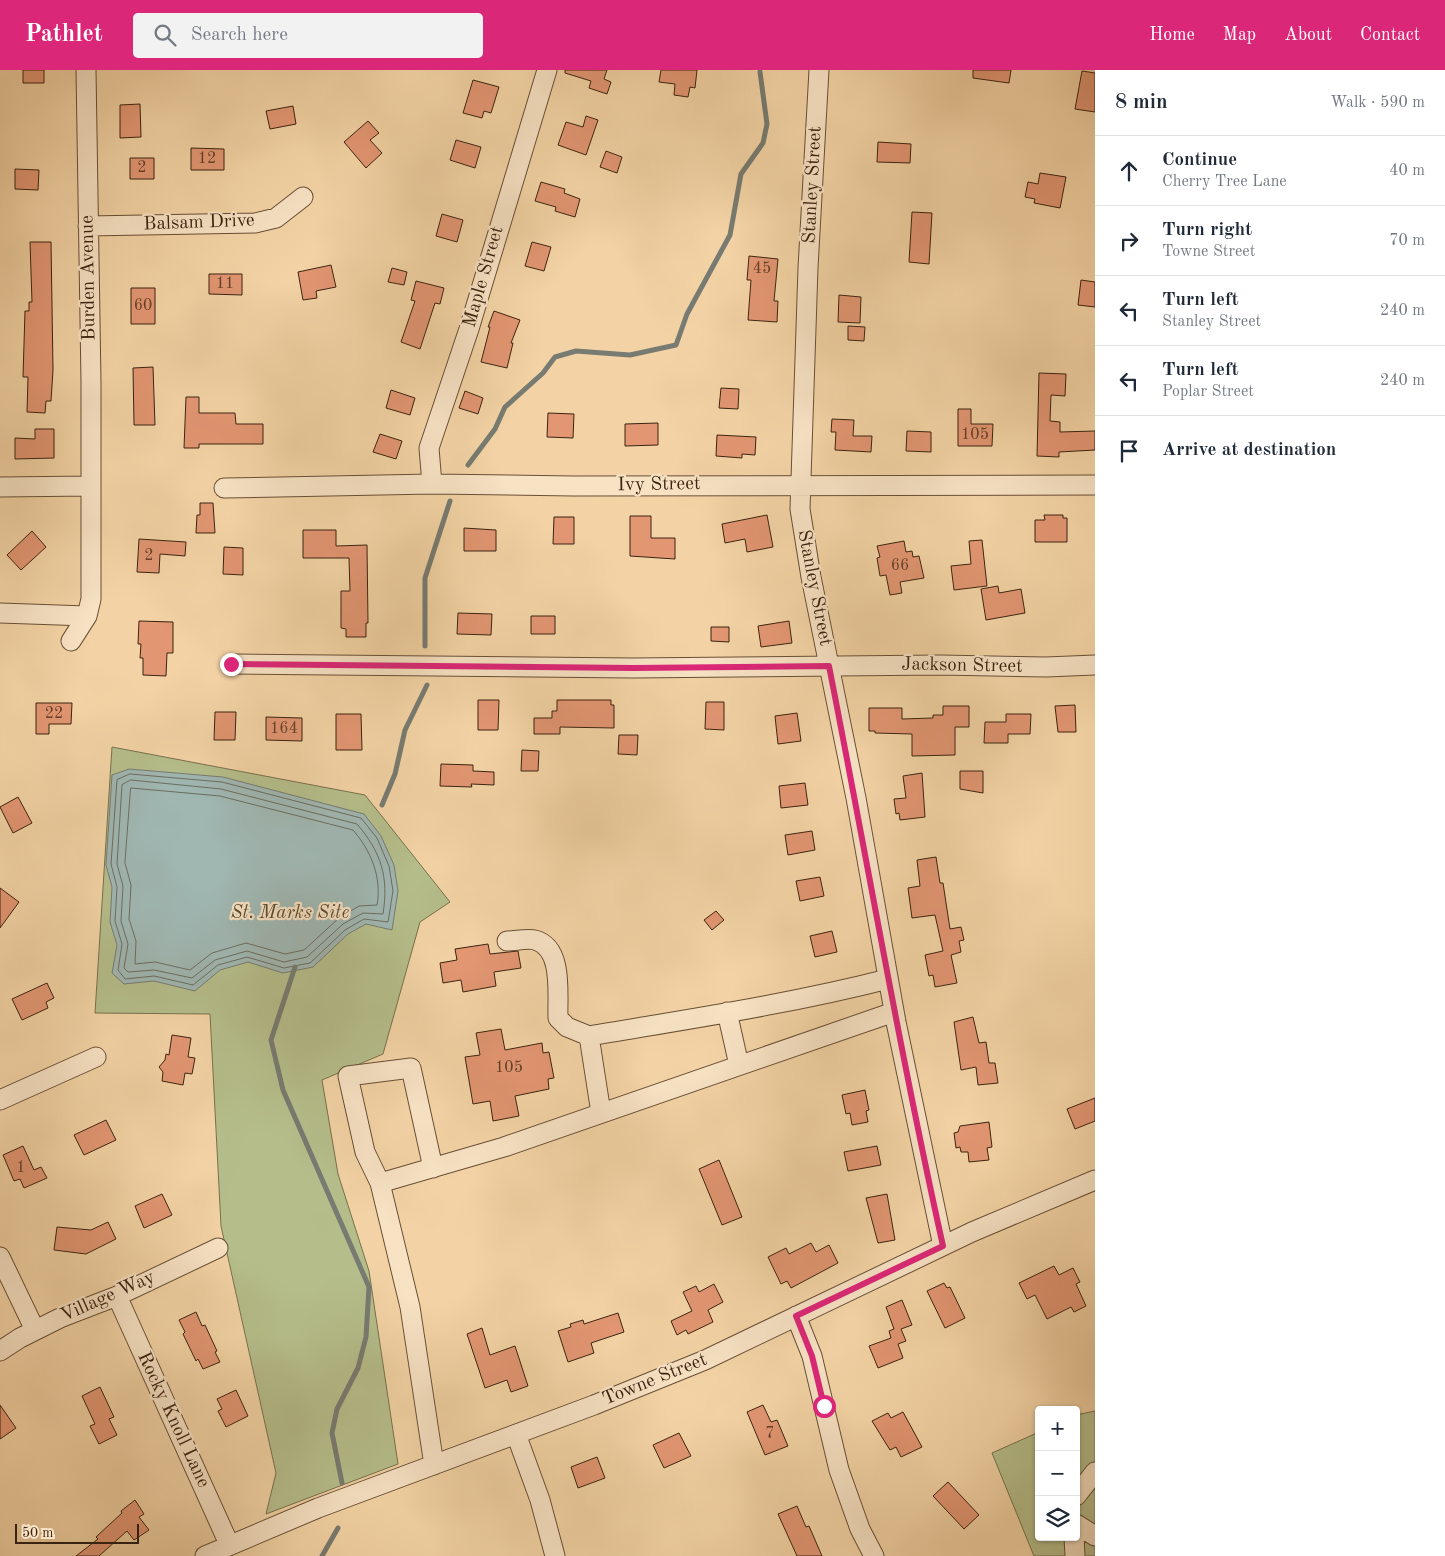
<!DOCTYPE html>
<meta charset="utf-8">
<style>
body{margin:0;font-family:"Old Standard TT",serif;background:#f2f2f3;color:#1f2937}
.controls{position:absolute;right:15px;bottom:15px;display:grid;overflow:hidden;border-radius:5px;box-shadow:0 1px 4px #0004}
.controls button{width:45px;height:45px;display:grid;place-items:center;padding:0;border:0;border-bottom:1px solid #e0e1e3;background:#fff;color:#1f2937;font:25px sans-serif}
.scale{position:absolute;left:15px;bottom:12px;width:124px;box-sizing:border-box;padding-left:5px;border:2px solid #3b2311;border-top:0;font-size:14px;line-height:18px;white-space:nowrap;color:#3b2311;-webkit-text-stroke:4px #f7e2c4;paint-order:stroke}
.stop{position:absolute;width:15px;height:15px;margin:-11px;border:4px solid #db2777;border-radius:50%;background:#fff}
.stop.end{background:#db2777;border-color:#fff;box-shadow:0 1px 5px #0008}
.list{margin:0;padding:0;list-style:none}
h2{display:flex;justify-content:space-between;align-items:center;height:65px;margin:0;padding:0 20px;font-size:21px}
h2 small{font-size:16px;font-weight:400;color:#747a83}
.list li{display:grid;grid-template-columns:32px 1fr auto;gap:15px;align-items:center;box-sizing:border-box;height:70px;padding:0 20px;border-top:1px solid #e0e1e3}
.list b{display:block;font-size:19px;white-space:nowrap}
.list p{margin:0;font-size:16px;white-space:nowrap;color:#747a83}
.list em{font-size:16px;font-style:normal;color:#747a83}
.icon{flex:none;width:28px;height:28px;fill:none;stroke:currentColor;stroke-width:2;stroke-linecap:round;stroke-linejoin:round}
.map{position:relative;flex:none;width:1095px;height:1486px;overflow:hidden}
header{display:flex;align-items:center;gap:30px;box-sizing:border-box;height:70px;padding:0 25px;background:#db2777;color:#fff}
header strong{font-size:24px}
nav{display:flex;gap:28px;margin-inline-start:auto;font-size:18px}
.search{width:350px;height:45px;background:#f2f2f3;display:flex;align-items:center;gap:12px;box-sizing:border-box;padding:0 18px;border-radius:5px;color:#747a83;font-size:19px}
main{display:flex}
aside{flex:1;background:#fff}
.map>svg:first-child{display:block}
</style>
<header>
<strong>Pathlet</strong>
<div class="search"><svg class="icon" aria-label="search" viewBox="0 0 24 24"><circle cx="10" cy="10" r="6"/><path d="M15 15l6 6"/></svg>Search here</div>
<nav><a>Home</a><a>Map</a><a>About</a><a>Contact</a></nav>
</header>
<main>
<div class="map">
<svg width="1095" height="1486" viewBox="0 0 1095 1486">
<rect width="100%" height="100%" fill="#f3d3a5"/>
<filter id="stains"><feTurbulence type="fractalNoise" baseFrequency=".004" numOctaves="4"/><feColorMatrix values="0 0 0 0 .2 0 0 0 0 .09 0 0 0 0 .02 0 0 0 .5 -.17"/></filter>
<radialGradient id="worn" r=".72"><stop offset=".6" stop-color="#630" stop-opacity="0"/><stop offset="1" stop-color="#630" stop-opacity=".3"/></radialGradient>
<path fill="#b5be8b" stroke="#78704e" d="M112 677 365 725 450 832 420 852 383 984 322 1010 338 1104 369 1201 398 1394 266 1444 276 1403 221 1156 210 944 95 943Z
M1095 1341V1486H1034L992 1383 1039 1362V1467H1076V1345Z"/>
<path fill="#9fb6b1" stroke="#777b71" d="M129 699 223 707 364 744 381 766 394 795 398 821 392 860 366 854 348 864 313 897 283 903 248 892 220 900 195 921 154 911 124 914 112 903 117 875 110 852 112 817 106 795 112 705Z"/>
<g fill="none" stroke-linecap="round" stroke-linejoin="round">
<path stroke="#6d6c61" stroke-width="1" d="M130 704 222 712 361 748 377 768 389 796 393 821 388 852 364 849 345 860 310 893 284 898 247 887 218 895 193 915 154 906 125 909 118 900 122 874 115 851 117 817 111 794 117 710Z
M131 710 221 719 357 754C381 782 389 807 383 844L363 843 343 854 307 887 284 892 247 881 215 890 192 908 154 900 128 902 124 898 128 874 121 851 123 816 117 794 122 715Z
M131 718 220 726 353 760C371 781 382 807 377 835L359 836 339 848 304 880 285 884 246 873 212 883 190 900 155 892 135 894 136 871 129 849 131 815 125 793Z"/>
<path stroke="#777b71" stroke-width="5" d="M468 395 495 359 505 337 543 303 555 287 576 281 630 285 676 275 687 244 730 165 741 104 763 73 767 54 760 2
M425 576V508L450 431
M382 735 395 704 405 660 427 615
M295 897 271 970 283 1020 369 1217 366 1267 358 1298 337 1339 332 1363 342 1413
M322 1486 338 1458"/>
</g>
<path fill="#e29672" stroke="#3b2311" d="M23 0H44V13H23Z
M565 0H607L604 9 611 12 607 24 589 18 591 11 565 3Z
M661 0H697L695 18 690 17 688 27 674 25 675 14 659 12Z
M973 0H1011L1009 13 973 8Z
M1082 1 1095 3V42L1075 39Z
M473 10 499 17 491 43 484 41 482 48 463 43Z
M140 34 141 67 120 68V35Z
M293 36 296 54 270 59 266 41Z
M586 46 598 50 586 85 558 75 566 52 583 57Z
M368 51 379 63 370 70 382 83 366 98 344 72Z
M456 70 481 77 475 98 450 90Z
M878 72 911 74 910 93 877 92Z
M191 78 224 79V100H191Z
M606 81 622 87 617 103 600 97Z
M130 88H154V109H130Z
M15 99 39 100 38 120 15 119Z
M1040 103 1066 107 1060 138 1034 133 1035 129 1025 127 1028 112 1038 114Z
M541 112 565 119 564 123 580 129 575 147 555 141 556 137 535 131Z
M912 142 932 143 929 194 909 192Z
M442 144 463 150 457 172 436 166Z
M30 172H51L53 300 51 331H46L45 343 27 342 28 307H23L25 241H29V232H32Z
M532 172 551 177 544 201 525 196Z
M749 186 778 189 774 231H778L777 252 748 250 751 210H747Z
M331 195 336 217 316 221 317 228 303 230 298 202Z
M392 198 407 202 404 215 388 212Z
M209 204H242V225L209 224Z
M1081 210 1095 212V237L1078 235Z
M416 211 444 218 440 234 435 233 420 279 401 272 415 231 411 230Z
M131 218H155V254H131Z
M839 225 861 227 860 253 838 252Z
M494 241 520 250 511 273H513L507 298 481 292 490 257H488Z
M848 256 865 257 864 271 848 270Z
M153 297 155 355H134L133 298Z
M1039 303 1066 304 1065 326 1051 325 1050 351 1060 352V362L1095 361V380L1059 382V387L1037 386Z
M721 318 739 319 738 339 719 338Z
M391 320 415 328 410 345 386 338Z
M465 321 483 328 478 344 459 338Z
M186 327H199V343H235L236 354H263V374H199V378H184Z
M958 339H971V354H993L992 376H958Z
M548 343 574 344 573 368 547 367Z
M832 349 854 350 853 366H872L871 382 835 380 836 362H831Z
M658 353V375L625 376V354Z
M35 359H54V388L15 389V368L35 369Z
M907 361 931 362V382L906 381Z
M380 364 402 371 396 389 373 382Z
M717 365 756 367 755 385 742 384V388L716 386Z
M200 433H213L215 463H196L197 445H200Z
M767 445 773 477 747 482 745 469 725 473 722 454Z
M1044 445H1063V448H1067V472H1035V450H1045Z
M630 446H651V468H675V489L630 486Z
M554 447H574V474H553Z
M464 458 496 460V481H464Z
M303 460H336V476L367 475 368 553H366V567H346V559L341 558V521H350L349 488H303Z
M32 461 46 477 21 500 7 485Z
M139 469 186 472 185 486 160 484 159 503 137 502Z
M982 470 987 516 954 520 951 496 971 494 969 471Z
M904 471 906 482 912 481 913 487 919 486 924 508 900 512 902 523 890 525 886 505 880 506 877 488 880 487 877 476Z
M224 477 243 478V505L223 504Z
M998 516 999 523 1021 519 1025 543 986 550 981 519Z
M458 543 492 544 491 565 457 564Z
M531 546H555V564H531Z
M139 551 173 552V583H167L166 606 143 605V588H140L141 574H138Z
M789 551 792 573 761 577 758 556Z
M711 557H729V572L711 571Z
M478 630H499L498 660H478Z
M557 630H611V635H614V658L560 657V664H534V648H552V641H557Z
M706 632H724V660L705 659Z
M36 633H72L71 654H49V664H36Z
M1075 635 1076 662H1058L1055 636Z
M943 636H969V657H955V685L912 686V664L875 663V661H869V638H902V649L933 648V645H943Z
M215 642H236L235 670H214Z
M797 643 801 671 778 674 775 646Z
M336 644H361L362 680H336Z
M1006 644H1031L1030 664H1008V673H984L985 652H1006Z
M266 647 302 648V671L266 670Z
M619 665H638L637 685 618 684Z
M522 680 539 681 538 701H521Z
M441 694 473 695V701L494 702V715L471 714 472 717 440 716Z
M960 701H983V723L960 719Z
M922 703 925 747 900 750 899 743 896 744 894 729 906 728 903 706Z
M805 713 808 735 781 738 779 716Z
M18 727 32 753 13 763 0 737Z
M812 761 815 780 788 785 785 765Z
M936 787 940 813H943L950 859 961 857 964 870 959 871 961 882 951 885 957 913 935 917 933 905 929 906 925 885 943 881 935 845 912 848 908 818 920 816 917 790Z
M820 807 824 826 800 831 796 811Z
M0 818 19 832 0 858Z
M716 841 724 850 712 860 704 850Z
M832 861 837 882 815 887 810 866Z
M488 874 490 884 518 881 521 898 494 902 496 916 463 922 461 910 443 913 440 893 457 890 455 879Z
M47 913 54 928 46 932 48 938 22 950 12 929Z
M973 947 979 973 986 972 989 993H995L998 1013 978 1015 976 997 961 1000 954 952Z
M501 959 505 980 542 973 543 983 549 982 554 1008 548 1009 549 1019 515 1026 519 1046 493 1051 490 1031 473 1034 465 987 480 985 476 963Z
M172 965 191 968 188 987 195 988 192 1004 185 1003 183 1015 162 1011 163 1002 159 997 165 990 166 984 169 985Z
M865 1020 869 1040 866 1041 868 1052 852 1055 850 1043 846 1044 842 1025Z
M1095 1028V1051L1075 1059 1067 1039Z
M106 1050 116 1070 84 1085 74 1065Z
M989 1052 992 1077 987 1078 989 1090 969 1092 968 1082H961L960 1077 956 1078 954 1063 958 1062 960 1056Z
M23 1076 34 1100 41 1097 47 1108 24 1118 20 1109 14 1111 3 1085Z
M877 1076 881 1095 848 1101 844 1082Z
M719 1090 742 1147 722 1155 699 1099Z
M162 1124 172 1145 144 1158 135 1136Z
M887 1124 895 1170 878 1173 866 1128Z
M108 1152 116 1169 86 1184 54 1180 57 1157 91 1160Z
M811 1173 816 1182 829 1175 838 1193 791 1218 787 1211 781 1214 768 1187 786 1178 789 1184Z
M1054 1196 1059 1205 1073 1198 1080 1212 1076 1214 1086 1236 1074 1242 1071 1237 1047 1249 1035 1225 1027 1229 1019 1213Z
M944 1213 947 1218 950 1217 965 1248 945 1258 927 1221Z
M714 1214 723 1232 708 1240 713 1252 688 1264 686 1260 677 1265 671 1251 692 1241 683 1222 696 1216 699 1222Z
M902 1230 912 1255 901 1259 906 1271 898 1274 903 1288 878 1298 869 1276 891 1268 889 1261 894 1259 886 1237Z
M196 1242 202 1256 205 1255 217 1281 215 1282 220 1292 203 1299 198 1289 196 1291 183 1264 185 1262 179 1250Z
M618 1243 624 1262 591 1273 594 1283 568 1292 558 1261 571 1257 570 1254 583 1250 584 1254Z
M482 1258 490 1285 515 1276 528 1316 511 1322 507 1310 485 1318 467 1264Z
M100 1317 114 1347 109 1349 117 1365 99 1374 90 1356 95 1354 82 1326Z
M236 1320 248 1346 226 1357 218 1341 222 1339 217 1329Z
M0 1335 16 1358 0 1369Z
M763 1335 771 1352 777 1350 788 1376 765 1385 747 1342Z
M903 1342 922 1377 901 1387 896 1377 890 1380 872 1351 888 1343 891 1348Z
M679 1363 691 1386 664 1398 653 1375Z
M597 1387 605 1408 578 1418 571 1397Z
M948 1412 979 1445 964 1459 933 1426Z
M135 1430 144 1444 139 1447 149 1460 134 1470 127 1461 99 1486H76L98 1469 96 1467 122 1443 121 1441Z
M797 1436 806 1457 809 1456 822 1486H797L778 1444Z"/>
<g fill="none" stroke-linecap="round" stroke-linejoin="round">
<defs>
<path id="minor" d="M819 0 808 198 800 439 811 507 856 728 896 952 943 1176
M88 156 255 153 276 148 303 127
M432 414 429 378 469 259 547 0
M0 417 91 416
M224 418 432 414 573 416 1095 415
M0 543 87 546
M71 571 87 546 91 529V313L86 0
M231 594 633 598 940 595 1046 597 1095 595
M507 871C515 871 528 868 535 870 564 878 557 925 558 948L567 957 589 966
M727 942 739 995
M0 1030 96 987
M601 1043 589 966C689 949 790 934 888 909
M433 1098 411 998 348 1006 365 1082 380 1113 410 1237 434 1395
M380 1113 504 1077 894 942
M0 1187 35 1260
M117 1226 229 1474
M796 1246 812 1286 839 1400 860 1459 874 1486
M0 1281 20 1268 60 1248 117 1226 218 1178
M516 1364 540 1430 555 1486
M1076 1426 1095 1402
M1076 1454 1095 1466
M1074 1467 1075 1486
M205 1486 318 1438 594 1335 705 1290 972 1162 1095 1110"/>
</defs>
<use href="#minor" stroke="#694f36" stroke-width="21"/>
<use href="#minor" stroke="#f7e2c4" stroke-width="19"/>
</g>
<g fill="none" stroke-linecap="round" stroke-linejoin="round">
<path stroke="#db2777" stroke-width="6" d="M231 594 633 598 829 596C867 789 900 983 943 1176L796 1246 812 1286 824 1336"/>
</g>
<g text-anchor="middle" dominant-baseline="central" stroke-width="4.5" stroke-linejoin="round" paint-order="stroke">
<g font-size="16" fill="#654029">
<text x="207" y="89">12</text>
<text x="142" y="98">2</text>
<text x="762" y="199">45</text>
<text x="225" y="214">11</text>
<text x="143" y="236">60</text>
<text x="975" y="365">105</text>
<text x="149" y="486">2</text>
<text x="900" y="496">66</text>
<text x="54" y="644">22</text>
<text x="284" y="659">164</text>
<text x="509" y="998">105</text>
<text x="21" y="1098">1</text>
<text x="770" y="1364">7</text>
</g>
<g font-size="19" fill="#3b2311" stroke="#f7e2c4">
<text transform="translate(813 115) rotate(-87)">Stanley Street</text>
<text transform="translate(199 153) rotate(-2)">Balsam Drive</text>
<text transform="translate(484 207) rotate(-74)">Maple Street</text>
<text transform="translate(89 208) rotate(-91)">Burden Avenue</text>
<text transform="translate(659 415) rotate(-1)">Ivy Street</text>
<text transform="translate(814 518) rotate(79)">Stanley Street</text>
<text transform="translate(962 596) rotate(1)">Jackson Street</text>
<text transform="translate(108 1227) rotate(-24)">Village Way</text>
<text transform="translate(655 1310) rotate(-22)">Towne Street</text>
<text transform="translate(173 1350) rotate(65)">Rocky Knoll Lane</text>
</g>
<g font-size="19" font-style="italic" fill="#5a4a30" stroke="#f7e2c4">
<text x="290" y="843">St. Marks Site</text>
</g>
</g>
<rect width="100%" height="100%" filter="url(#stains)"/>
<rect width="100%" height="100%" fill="url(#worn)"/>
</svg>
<div class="controls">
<button>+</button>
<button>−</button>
<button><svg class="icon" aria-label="layers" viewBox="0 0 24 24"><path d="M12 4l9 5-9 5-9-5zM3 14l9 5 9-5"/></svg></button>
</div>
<div class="scale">50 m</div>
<div class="stop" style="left:824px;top:1336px"></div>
<div class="stop end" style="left:231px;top:594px"></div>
</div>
<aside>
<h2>8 min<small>Walk · 590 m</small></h2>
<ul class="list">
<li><svg class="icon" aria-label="ahead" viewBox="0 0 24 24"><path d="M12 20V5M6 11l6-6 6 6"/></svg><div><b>Continue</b><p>Cherry Tree Lane</p></div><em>40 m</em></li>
<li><svg class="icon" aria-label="right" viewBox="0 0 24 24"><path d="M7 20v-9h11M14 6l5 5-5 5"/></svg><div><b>Turn right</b><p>Towne Street</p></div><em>70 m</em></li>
<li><svg class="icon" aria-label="left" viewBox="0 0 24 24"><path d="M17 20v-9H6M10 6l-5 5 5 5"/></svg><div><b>Turn left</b><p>Stanley Street</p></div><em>240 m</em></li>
<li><svg class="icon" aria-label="left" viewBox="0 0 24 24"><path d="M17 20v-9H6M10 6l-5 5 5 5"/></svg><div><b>Turn left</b><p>Poplar Street</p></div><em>240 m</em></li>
<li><svg class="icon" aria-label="arrive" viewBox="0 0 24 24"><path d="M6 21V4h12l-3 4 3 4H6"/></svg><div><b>Arrive at destination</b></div></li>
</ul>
</aside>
</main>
